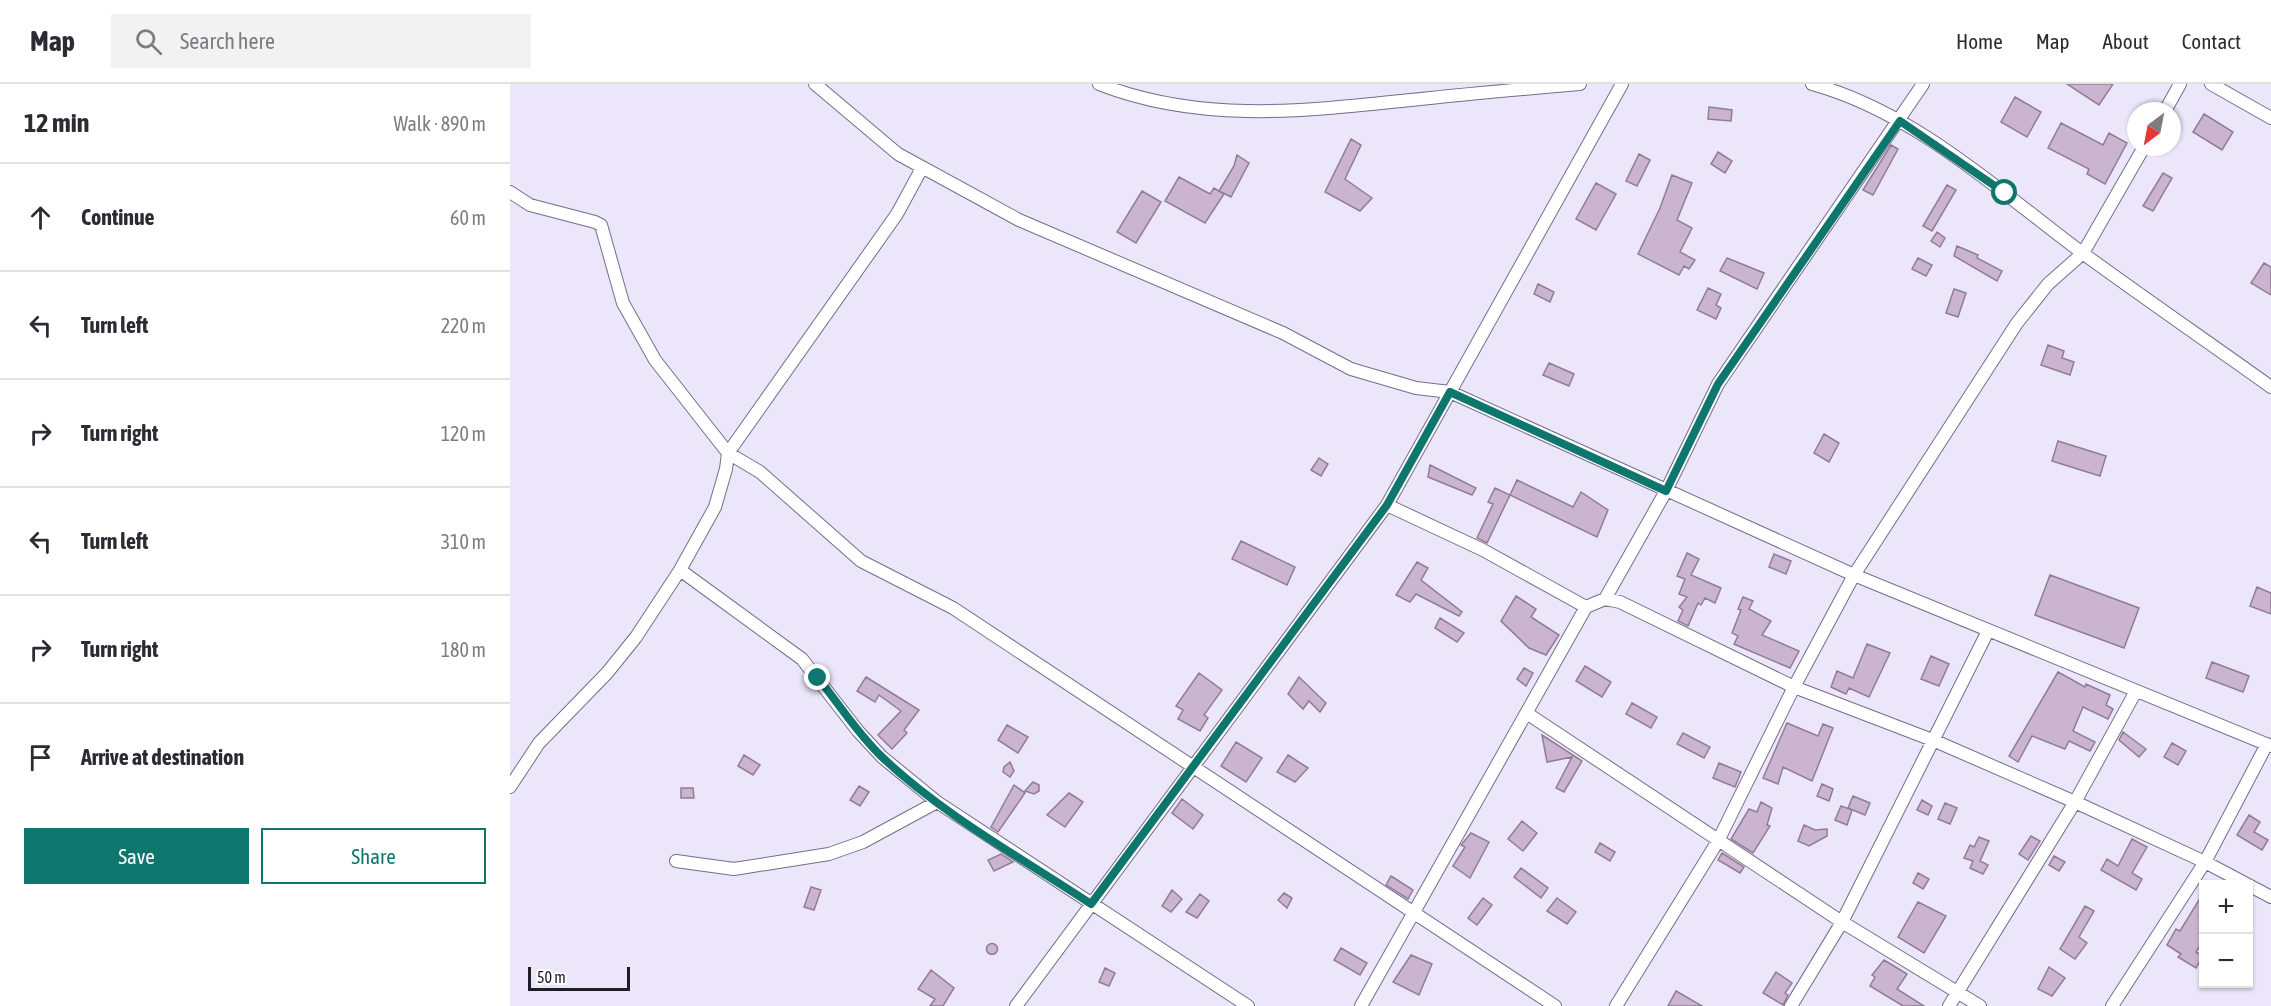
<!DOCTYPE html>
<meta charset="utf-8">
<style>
body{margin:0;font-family:"Asap Condensed",sans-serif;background:#f2f2f3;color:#2b2b33}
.controls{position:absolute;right:18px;bottom:18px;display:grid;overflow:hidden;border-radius:0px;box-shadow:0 2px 4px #0004}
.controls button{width:54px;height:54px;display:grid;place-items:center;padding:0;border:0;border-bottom:2px solid #e1e1e2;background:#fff;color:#2b2b33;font:30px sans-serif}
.compass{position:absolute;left:1617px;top:18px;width:54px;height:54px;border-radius:50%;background:#fff;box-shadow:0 2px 4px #0004;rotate:212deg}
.scale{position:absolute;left:18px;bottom:15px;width:102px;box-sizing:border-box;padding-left:6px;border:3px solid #1f1b27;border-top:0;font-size:16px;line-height:21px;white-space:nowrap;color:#1f1b27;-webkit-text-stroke:4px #fff;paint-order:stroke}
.stop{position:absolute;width:18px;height:18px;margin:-14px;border:4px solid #0f766e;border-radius:50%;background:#fff}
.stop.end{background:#0f766e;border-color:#fff;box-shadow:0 2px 6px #0008}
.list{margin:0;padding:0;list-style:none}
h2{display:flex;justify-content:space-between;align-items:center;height:78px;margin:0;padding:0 24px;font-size:26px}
h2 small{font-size:20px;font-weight:400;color:#7c7c81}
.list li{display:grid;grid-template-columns:39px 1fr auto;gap:18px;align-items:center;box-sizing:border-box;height:108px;padding:0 24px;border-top:2px solid #e1e1e2}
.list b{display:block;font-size:22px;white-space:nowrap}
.list em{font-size:20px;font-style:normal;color:#7c7c81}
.actions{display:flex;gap:12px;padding:18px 24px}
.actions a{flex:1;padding:14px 0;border:2px solid #0f766e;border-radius:0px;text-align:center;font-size:21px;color:#0f766e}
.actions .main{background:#0f766e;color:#fff}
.icon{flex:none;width:33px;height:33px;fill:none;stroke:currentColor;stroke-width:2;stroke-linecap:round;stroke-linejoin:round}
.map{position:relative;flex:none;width:1761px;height:922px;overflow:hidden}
header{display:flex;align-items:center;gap:36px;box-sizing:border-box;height:84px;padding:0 30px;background:#fff;border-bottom:2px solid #e1e1e2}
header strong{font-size:28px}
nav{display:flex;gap:33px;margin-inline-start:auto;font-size:21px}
.search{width:420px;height:54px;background:#f2f2f3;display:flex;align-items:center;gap:15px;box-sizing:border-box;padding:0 21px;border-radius:0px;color:#7c7c81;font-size:22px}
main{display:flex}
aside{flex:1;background:#fff}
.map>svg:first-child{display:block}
</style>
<header>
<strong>Map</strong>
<div class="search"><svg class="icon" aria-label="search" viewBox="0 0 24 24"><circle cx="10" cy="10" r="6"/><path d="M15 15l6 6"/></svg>Search here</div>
<nav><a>Home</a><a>Map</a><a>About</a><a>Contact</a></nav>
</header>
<main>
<aside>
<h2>12 min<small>Walk · 890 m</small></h2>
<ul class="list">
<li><svg class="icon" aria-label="ahead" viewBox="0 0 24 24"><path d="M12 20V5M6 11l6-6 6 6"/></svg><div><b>Continue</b></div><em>60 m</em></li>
<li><svg class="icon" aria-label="left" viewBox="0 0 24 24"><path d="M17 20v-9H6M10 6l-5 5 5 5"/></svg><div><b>Turn left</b></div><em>220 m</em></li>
<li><svg class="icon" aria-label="right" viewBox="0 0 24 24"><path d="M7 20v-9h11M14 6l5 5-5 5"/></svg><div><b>Turn right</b></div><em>120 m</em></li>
<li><svg class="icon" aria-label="left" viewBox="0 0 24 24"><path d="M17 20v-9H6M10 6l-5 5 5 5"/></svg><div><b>Turn left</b></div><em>310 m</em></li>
<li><svg class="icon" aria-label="right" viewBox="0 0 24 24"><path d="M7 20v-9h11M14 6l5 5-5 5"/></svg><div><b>Turn right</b></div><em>180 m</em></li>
<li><svg class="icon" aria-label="arrive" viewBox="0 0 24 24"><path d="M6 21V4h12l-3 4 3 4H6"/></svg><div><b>Arrive at destination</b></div></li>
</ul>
<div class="actions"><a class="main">Save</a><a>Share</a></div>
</aside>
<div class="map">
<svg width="1761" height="922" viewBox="0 0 1761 922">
<rect width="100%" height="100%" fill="#ebe6fa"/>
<path fill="#cbb4cf" stroke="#927c95" stroke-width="1.5" d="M1557 0H1603L1589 21Z
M1505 13 1531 28 1517 53 1491 38Z
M1199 23 1222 26 1221 37 1198 35Z
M1694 30 1723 48 1712 66 1683 48Z
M1551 39 1593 61 1599 49 1617 59 1595 100 1577 90 1579 85 1538 64Z
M841 55 851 61 835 95 862 114 850 127 815 108Z
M1381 61 1388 65 1363 111 1353 106Z
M1208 68 1222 77 1215 89 1201 80Z
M1129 70 1140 76 1127 102 1116 97Z
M727 71 739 79 721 113 709 107 724 82Z
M1653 89 1662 94 1643 127 1633 122Z
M1162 91 1182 99 1167 136 1182 144 1170 168 1185 176 1179 185 1174 182 1169 191 1128 170 1150 124Z
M669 93 700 110 704 104 714 110 695 139 655 117Z
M1086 99 1106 110 1086 146 1066 135Z
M1437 101 1446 106 1422 147 1413 142Z
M632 107 651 118 626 159 607 148Z
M1427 148 1435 154 1430 163 1421 157Z
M1447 162 1468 171 1467 174 1492 187 1487 197 1444 172Z
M1217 174 1254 189 1247 205 1210 187Z
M1408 174 1422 181 1416 192 1402 185Z
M1754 179 1761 183V211L1741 199Z
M1028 200 1044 208 1040 218 1024 210Z
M1198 204 1211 210 1206 221 1211 224 1206 235 1187 226Z
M1444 205 1456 209 1448 233 1436 229Z
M1538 261 1554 267 1552 274 1564 278 1560 291 1531 281Z
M1039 279 1064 290 1059 302 1033 291Z
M1314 350 1329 359 1319 378 1304 369Z
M1548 357 1596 372 1590 392 1542 377Z
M809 374 818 380 811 392 801 386Z
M920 381 966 404 962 411 918 393Z
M1007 396 1063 423 1071 408 1098 426 1087 453 1000 411Z
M985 404 1000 411 977 459 967 454 983 420 978 418Z
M731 457 785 483 777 501 722 475Z
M1177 469 1189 475 1181 491 1211 504 1205 519 1195 514 1191 521 1188 519 1178 542 1168 537 1173 526 1169 523 1177 513 1169 510 1175 495 1167 492Z
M1264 470 1281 477 1276 490 1259 483Z
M907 478 918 484 911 496 952 528 949 532 906 510 900 518 886 511Z
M1540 491 1629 524 1614 564 1525 531Z
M1747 503 1761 509V530L1740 522Z
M1006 512 1026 525 1021 533 1049 551 1036 571 1019 564 991 537Z
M1233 513 1243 517 1239 525 1261 537 1252 551 1289 567 1280 584 1224 560 1228 552 1222 549 1231 526 1228 525Z
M930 534 954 549 947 558 925 544Z
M1357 560 1380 569 1359 613 1339 604 1336 610 1321 603 1327 587 1343 594Z
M1421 572 1439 580 1429 602 1411 595Z
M1702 578 1739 592 1733 608 1696 594Z
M1075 582 1101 598 1092 613 1066 597Z
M1014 584 1023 589 1016 602 1007 595Z
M1548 588 1575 603 1576 600 1600 611 1596 621 1603 625 1598 635 1573 623 1563 647 1585 658 1580 667 1559 657 1555 665 1522 652 1508 678 1499 672Z
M689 589 712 606 694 631 698 634 690 647 668 635 673 626 666 622Z
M356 593 409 626 394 646 397 649 382 665 368 651 391 627 369 611 365 618 347 607Z
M789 593 816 619 810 628 799 617 793 625 778 610Z
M1122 619 1147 633 1141 644 1116 630Z
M1277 639 1308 652 1313 640 1323 644 1302 697 1273 683 1268 700 1253 694Z
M497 641 518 653 508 669 488 656Z
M1613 648 1636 665 1629 673 1609 656Z
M1173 649 1200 663 1194 674 1167 660Z
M1032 651 1072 677 1054 708 1046 704 1062 673 1037 678Z
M726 658 752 674 736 698 711 682Z
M1662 659 1676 667 1668 681 1654 673Z
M234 671 250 681 243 691 228 682Z
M778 671 798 684 785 698 767 688Z
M500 678 504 687 500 693 493 688 494 683Z
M1209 679 1231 688 1225 703 1203 694Z
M523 698 529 701V707L524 710 515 707Z
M1312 700 1323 705 1319 717 1307 712Z
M504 701 515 709 488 748 481 743Z
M349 702 359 708 350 722 340 716Z
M171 704H183L184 714H171Z
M559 709 573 718 555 743 537 731Z
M1343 712 1360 719 1355 731 1338 724Z
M672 715 693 731 683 745 662 729Z
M1412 716 1422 722 1418 731 1407 726Z
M1251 718 1262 724 1257 741 1260 742 1243 769 1221 755 1239 725 1247 728Z
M1435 719 1447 724 1440 740 1428 735Z
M1331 722 1342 726 1337 741 1325 736Z
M1739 731 1750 738 1744 748 1758 756 1752 766 1727 751Z
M1012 737 1027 749 1013 767 998 755Z
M1294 741 1305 746 1317 745V752L1299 762 1288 757Z
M961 749 979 758 960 794 943 782 955 763 951 761Z
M1521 752 1530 757 1518 776 1509 770Z
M1469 753 1479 757 1470 777 1478 781 1473 790 1460 784 1463 777 1454 774 1460 761 1464 763Z
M1622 755 1637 763 1622 789 1632 795 1626 806 1591 786 1597 775 1608 782Z
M1090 759 1105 768 1100 777 1085 768Z
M1212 769 1234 783 1230 789 1208 776Z
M491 770 503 778 484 787 478 776Z
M1544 772 1555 778 1549 787 1539 781Z
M1011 784 1038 804 1031 814 1004 793Z
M1408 789 1419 795 1413 805 1403 799Z
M881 792 903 806 898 815 876 801Z
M301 803 311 806 304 826 294 823Z
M662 806 672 815 661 828 652 822Z
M1694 808V856L1686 868 1693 872 1686 884 1668 873 1671 870 1657 861 1666 845 1670 847Z
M774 809 782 814 777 824 768 816Z
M690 810 699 817 687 834 676 828Z
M973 814 982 821 967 841 958 834Z
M1047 814 1066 828 1057 840 1037 827Z
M1408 818 1436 832 1414 869 1388 853Z
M1575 822 1584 827 1569 853 1577 859 1565 875 1550 865Z
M476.5 865a5.5 5.5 0 1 1 11 0a5.5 5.5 0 1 1-11 0Z
M831 864 857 879 850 891 824 876Z
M901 871 922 880 909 911 883 898Z
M1374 876 1397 890 1387 905 1414 922H1393L1360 902 1365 893 1362 891Z
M1539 883 1555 894 1542 912 1528 905Z
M595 884 605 889 599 902 589 898Z
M421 886 444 904 433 922H420L425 915 408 905Z
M1266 888 1282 899 1275 909 1278 911 1273 921 1253 909Z
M1166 907 1192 922H1158Z"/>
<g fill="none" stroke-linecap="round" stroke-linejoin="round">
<defs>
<path id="minor" d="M305 0 388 70 509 136 773 249 841 285 906 304 940 308 1344 491 1761 662
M589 0C691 40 795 27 901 16 957 10 1013 5 1070 0
M1112 0 877 421 973 466 1076 523 1095 515 1110 518 1284 603 1425 657 1565 718 1695 778 1761 813
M1302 0C1404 28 1488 106 1571 168 1634 214 1698 258 1761 303
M1701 0 1761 34
M1655 27 1670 0
M0 108 20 121 85 138 91 141 113 219 145 276 218 369 250 388 351 477 443 524 1045 922
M1095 515 1156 407 1208 300 1413 0
M1018 630 1332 838 1470 922
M0 703 29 659 97 589 126 553 170 486 205 423 216 385 218 369 387 130 412 84
M427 718 738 922
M166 777 224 785 319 770 353 758 427 718 372 673 348 647 292 575 170 486
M506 922 877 421
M851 922 1076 523
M1106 922 1208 757 1284 603 1344 491 1507 239 1538 200 1573 169 1634 63
M1281 922 1332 838 1478 547
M1439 922 1565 718 1626 607
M1602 922 1695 778 1757 660"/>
</defs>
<use href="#minor" stroke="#766d8a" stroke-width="14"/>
<use href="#minor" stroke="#fff" stroke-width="12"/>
</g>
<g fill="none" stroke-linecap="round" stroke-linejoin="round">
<path stroke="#0f766e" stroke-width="8" d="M308 594C329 620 347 649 371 672 430 729 513 775 581 820L877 421 940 308 1156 407 1208 300 1390 37 1495 109"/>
</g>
</svg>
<div class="controls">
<button>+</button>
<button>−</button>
</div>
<svg class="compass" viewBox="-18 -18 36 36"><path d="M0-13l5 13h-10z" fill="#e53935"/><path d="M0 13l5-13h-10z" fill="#7c7c81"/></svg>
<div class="scale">50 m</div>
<div class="stop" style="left:1495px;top:109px"></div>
<div class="stop end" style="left:308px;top:594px"></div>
</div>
</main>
